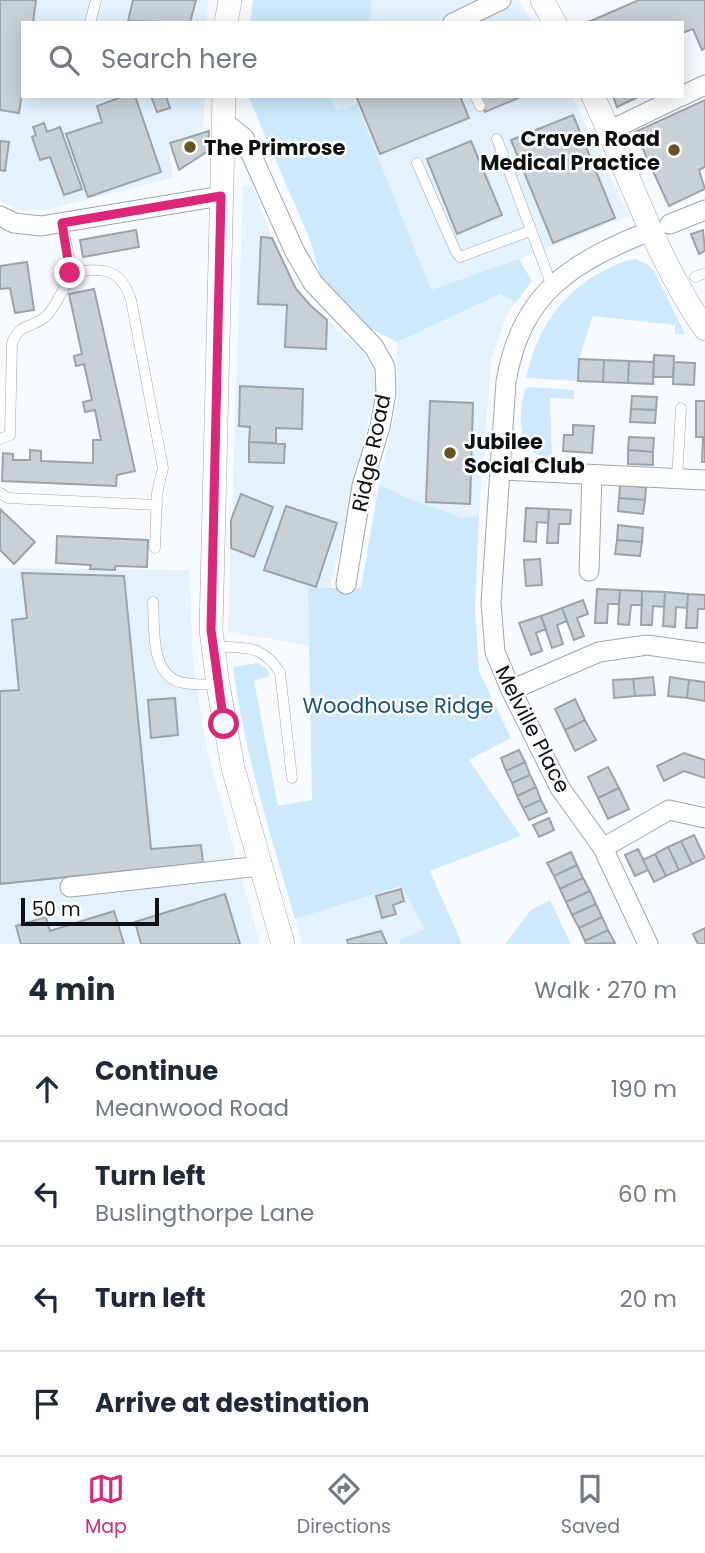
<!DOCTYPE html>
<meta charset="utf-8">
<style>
body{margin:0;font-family:Poppins,sans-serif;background:#f6f6f7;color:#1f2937}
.scale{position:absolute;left:21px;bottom:18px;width:138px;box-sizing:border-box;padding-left:7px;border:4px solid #0e1113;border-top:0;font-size:19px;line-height:24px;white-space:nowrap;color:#0e1113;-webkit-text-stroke:5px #fff;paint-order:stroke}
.stop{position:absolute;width:21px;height:21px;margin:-16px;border:5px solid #db2777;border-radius:50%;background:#fff}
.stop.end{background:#db2777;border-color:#fff;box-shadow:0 2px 7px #0008}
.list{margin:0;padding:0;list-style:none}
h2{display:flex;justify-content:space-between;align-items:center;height:91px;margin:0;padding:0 28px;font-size:30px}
h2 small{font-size:23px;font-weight:400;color:#747a83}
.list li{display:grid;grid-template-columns:46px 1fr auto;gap:21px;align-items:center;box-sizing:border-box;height:105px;padding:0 28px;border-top:2px solid #e0e1e3}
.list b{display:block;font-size:26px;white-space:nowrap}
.list p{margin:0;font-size:23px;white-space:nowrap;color:#747a83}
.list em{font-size:23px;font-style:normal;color:#747a83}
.icon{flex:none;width:38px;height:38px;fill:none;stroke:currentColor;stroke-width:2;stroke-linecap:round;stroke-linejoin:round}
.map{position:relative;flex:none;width:705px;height:944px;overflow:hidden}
.search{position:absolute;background:#fff;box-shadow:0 4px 18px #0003;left:21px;right:21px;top:21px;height:77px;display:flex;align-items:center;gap:18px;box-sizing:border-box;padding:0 24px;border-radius:0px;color:#747a83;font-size:26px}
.sheet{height:511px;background:#fff}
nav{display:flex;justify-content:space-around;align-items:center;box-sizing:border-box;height:98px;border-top:2px solid #e0e1e3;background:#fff;font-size:19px;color:#747a83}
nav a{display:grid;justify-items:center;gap:4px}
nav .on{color:#db2777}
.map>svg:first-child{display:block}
</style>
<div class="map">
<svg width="705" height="944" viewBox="0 0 705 944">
<rect width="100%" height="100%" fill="#f7fbff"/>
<path fill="#e3f2fd" d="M0 0H208L207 23H23V96H205L203 130 168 142 173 178 49 209 20 211 0 200Z
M372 0H518L533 23H370Z
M329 96H572L629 216 519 259 431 291 357 104 337 111Z
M243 185H252L272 238 296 289 311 306 361 349 372 368 376 390 330 588 308 589 309 646 228 631Z
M502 294 516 302 505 319 491 360 479 516 462 518 403 496 379 484 398 399 397 342Z
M0 568 189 570 193 659 206 747 260 944H0Z
M401 886 425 930 399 940 401 944H302L295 919Z"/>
<path fill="#cfe9fc" d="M253 0H372L370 23H250Z
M248 96H329L337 111 357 104 431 290 519 259 532 281 516 302 501 294 397 342 367 327 321 278 310 240Z
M636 259 648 265 654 271 685 334H675V325L593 316 579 359 578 381 526 378C537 330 560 293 605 270 615 265 626 260 636 259Z
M529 387 574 390V399L550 398 552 458C516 456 518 416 525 389Z
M379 484 403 496 462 518 479 516 475 608 479 671 511 738 469 760 521 836 430 871 462 944H401L399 940 425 929 401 886 295 919C271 836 244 753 233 667L258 663 267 669 270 676 254 681 278 806 312 800 308 588H361Z
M550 900 571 944H505L531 910Z"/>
<path fill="#c9d1d7" stroke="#9ba2a8" stroke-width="2" d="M0 0H36L33 23H23V86L19 113 0 110Z
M133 0H196L190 23 128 21Z
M639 0H705V48L702 50 693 29 682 33V23H586Z
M124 96H135L161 172 88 197 66 134 102 122 97 106Z
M151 96H166L170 108 157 112Z
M356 96H460L469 118 380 154Z
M478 96H523L485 112Z
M613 96H640L617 107Z
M705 100V167L699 170 705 189 669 206 635 132Z
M573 115 615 218 553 243 511 140Z
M44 123 47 132 60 127 82 189 64 195 50 157 40 160 32 137 36 135 33 127Z
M209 131 208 151 179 170 170 143Z
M0 141 9 142 5 171 0 170Z
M471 141 502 215 457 234 427 159Z
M136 230 139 247 83 257 80 240Z
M703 230 705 251 699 254 691 234Z
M261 237 272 238 296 289 311 306 327 320 326 349 285 347 287 305 258 304Z
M27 262 34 310 15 313 10 288 0 289V266Z
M94 289 135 471 117 475 116 486 2 481 3 453 13 454V460H30V450L41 451V461L93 463V440H101L95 410 85 412 83 402 92 400 84 364 76 366 74 356 82 354 69 294Z
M654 355 674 356 673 377H653Z
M579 359 604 360 603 382 578 381Z
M604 360 629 361 628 383 603 382Z
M629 361 654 362 653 384 628 383Z
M674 362 695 363 694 385 673 384Z
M240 386 303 389 302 429 276 428V443L249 442 250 427 239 426Z
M632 396 657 397 656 410 631 409Z
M430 401 473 403 470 504 426 502Z
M696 401H705V462H702L703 437H696Z
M631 409 656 410 655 423 630 422Z
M573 425 594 426 592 453 563 451 564 435H573Z
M629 437 654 438 653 452 628 450Z
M249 442 285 444 284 463 249 462Z
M628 450 653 452V465L628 464Z
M620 485 646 487 645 500 619 498Z
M241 494 273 507 254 557 231 548V520Z
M619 498 645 500 643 514 618 511Z
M286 506 337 523 316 587 264 570Z
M526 508 549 509 548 523 537 522 536 542 524 541Z
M0 509 35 542 14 564 0 550Z
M549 509 571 510 570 524H559L558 543H547Z
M618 525 643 528 642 542 617 540Z
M57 536 148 540 147 567 115 566V570L90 569 91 565 56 563Z
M617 540 642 542 640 556 615 554Z
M540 559 542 585 526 586 524 560Z
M22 573 124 576 151 849 201 845 203 863 0 884V691L19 690 12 620 27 618Z
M597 589 620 590 619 604H608L607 623H595Z
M620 590 642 591V605H631L629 625 618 624Z
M642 591 665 592 664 607 653 606 652 625H641Z
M665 592 688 594 687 608 676 607 675 627 663 626Z
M688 594 705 595V609H698L697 628H686Z
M583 600 588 614 577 618 584 636 574 640 562 608Z
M562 608 567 621 557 625 563 644 552 648 541 616Z
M541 616 546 629 536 633 542 651 531 655 519 623Z
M653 677 655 695 635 696 633 679Z
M670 677 689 680 687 698 668 696Z
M633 679 635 696 614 698 613 680Z
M689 680 705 682V701L687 698Z
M175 698 178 735 151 738 148 700Z
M575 699 585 720 565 730 555 709Z
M585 720 596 740 575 751 565 730Z
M519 750 525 762 506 771 501 758Z
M684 753 705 760V778L684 771 664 781 657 766Z
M525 762 530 775 512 783 506 771Z
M608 767 619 788 598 798 588 777Z
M530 775 536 787 517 796 512 783Z
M536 787 541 800 523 808 517 796Z
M619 788 629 809 608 819 598 798Z
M541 800 547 812 529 820 523 808Z
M549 818 554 830 539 837 533 825Z
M694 835 705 858 692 864 681 841Z
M681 841 692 864 679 870 668 847Z
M668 847 679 870 666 876 655 854Z
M638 849 648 870 635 876 625 855Z
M571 852 577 865 554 876 547 863Z
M655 854 666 876 654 882 643 860Z
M577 865 583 878 560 889 554 876Z
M583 878 590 891 566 902 560 889Z
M401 889 404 901 393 905 396 914 382 918 376 896Z
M590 891 596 904 572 915 566 902Z
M225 894 240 944H141L135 922Z
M596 904 602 917 579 928 572 915Z
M114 911 124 944H21L16 926 46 917 50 931Z
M602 917 608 930 585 941 579 928Z
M705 928V944H698L693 934Z
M608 930 615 943 586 944 585 941Z
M381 931 387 944H348L347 940Z"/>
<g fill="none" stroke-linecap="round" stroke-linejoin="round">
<defs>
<path id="service" d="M90 23 96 0
M475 96 480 106
M497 139 552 286
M417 163 456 252 460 257 530 231
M70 273C102 268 120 266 131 300L163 468 157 493 155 548
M695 277 705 273
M0 439 10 435 12 343C20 323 29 329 44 318 52 313 69 281 70 271 71 257 64 238 62 223
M677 479 681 408
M0 493 8 498 157 505
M153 602C155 628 149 677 184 683 194 685 206 684 217 685
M213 646C245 649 261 643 280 672L292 778"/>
<path id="minor" d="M453 23 501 0
M682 96 705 85
M224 122 244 138 294 250 313 283 374 347 385 367 386 393 380 427 362 486 346 584
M609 131 681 96
M0 216 14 223 41 226 221 196
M670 224 705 210
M501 470 705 480
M589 571 592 475
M511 690 599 652 647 645 705 653
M603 848 669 810 705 818
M70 887 260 866
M648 944 603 848 560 788 511 690 495 652 491 603 506 382C521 291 573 262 652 230"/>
<path id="tertiary" d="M542 0 555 23
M226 23 230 0
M224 96 211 630 218 685 233 768 283 944
M593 96C629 173 656 259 705 329"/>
</defs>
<use href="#service" stroke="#9ea6ab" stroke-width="11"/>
<use href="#minor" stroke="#9ea6ab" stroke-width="21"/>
<use href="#tertiary" stroke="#9ea6ab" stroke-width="24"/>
<use href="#service" stroke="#fff" stroke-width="10"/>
<use href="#minor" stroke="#fff" stroke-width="19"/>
<use href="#tertiary" stroke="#fff" stroke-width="23"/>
</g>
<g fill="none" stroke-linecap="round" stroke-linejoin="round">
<path stroke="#db2777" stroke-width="9" d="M70 273 62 223 221 196 211 630 224 724"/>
</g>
<g fill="#665523" stroke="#fff" stroke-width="2.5">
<circle cx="190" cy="147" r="7"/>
<circle cx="674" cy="150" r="7"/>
<circle cx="450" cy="453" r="7"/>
</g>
<g text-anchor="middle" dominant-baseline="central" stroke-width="5" stroke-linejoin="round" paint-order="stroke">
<g font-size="21" font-weight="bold" fill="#0e1113" stroke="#fff" text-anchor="start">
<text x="660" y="138" text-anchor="end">Craven Road<tspan x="660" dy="24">Medical Practice</tspan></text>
<text x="204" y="147">The Primrose</text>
<text x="464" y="441">Jubilee<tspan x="464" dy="24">Social Club</tspan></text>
</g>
<g font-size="21" fill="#0e1113" stroke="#fff">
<text transform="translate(371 453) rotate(-78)">Ridge Road</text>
<text transform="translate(533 729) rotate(63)">Melville Place</text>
</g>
<g font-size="21" fill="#175275" stroke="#fff">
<text x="398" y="705">Woodhouse Ridge</text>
</g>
</g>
</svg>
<div class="scale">50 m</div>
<div class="stop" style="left:224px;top:724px"></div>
<div class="stop end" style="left:70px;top:273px"></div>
<div class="search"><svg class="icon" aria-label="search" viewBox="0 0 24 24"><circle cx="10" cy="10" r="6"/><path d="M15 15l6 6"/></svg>Search here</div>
</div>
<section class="sheet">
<h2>4 min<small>Walk · 270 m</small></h2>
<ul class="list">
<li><svg class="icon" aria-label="ahead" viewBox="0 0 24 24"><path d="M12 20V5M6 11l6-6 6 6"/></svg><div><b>Continue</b><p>Meanwood Road</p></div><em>190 m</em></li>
<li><svg class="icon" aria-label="left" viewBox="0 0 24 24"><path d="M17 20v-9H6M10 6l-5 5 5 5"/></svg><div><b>Turn left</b><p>Buslingthorpe Lane</p></div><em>60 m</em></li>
<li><svg class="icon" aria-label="left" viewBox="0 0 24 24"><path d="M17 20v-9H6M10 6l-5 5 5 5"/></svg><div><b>Turn left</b></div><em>20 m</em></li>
<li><svg class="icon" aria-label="arrive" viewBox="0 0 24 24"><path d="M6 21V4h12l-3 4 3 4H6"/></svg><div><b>Arrive at destination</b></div></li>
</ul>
</section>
<nav>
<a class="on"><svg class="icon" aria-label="map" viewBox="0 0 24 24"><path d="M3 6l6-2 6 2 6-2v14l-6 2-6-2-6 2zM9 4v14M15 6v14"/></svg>Map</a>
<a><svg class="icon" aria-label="directions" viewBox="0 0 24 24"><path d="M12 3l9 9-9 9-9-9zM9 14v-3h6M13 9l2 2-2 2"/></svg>Directions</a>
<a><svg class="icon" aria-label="saved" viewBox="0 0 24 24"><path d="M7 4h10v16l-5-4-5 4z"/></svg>Saved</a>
</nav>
